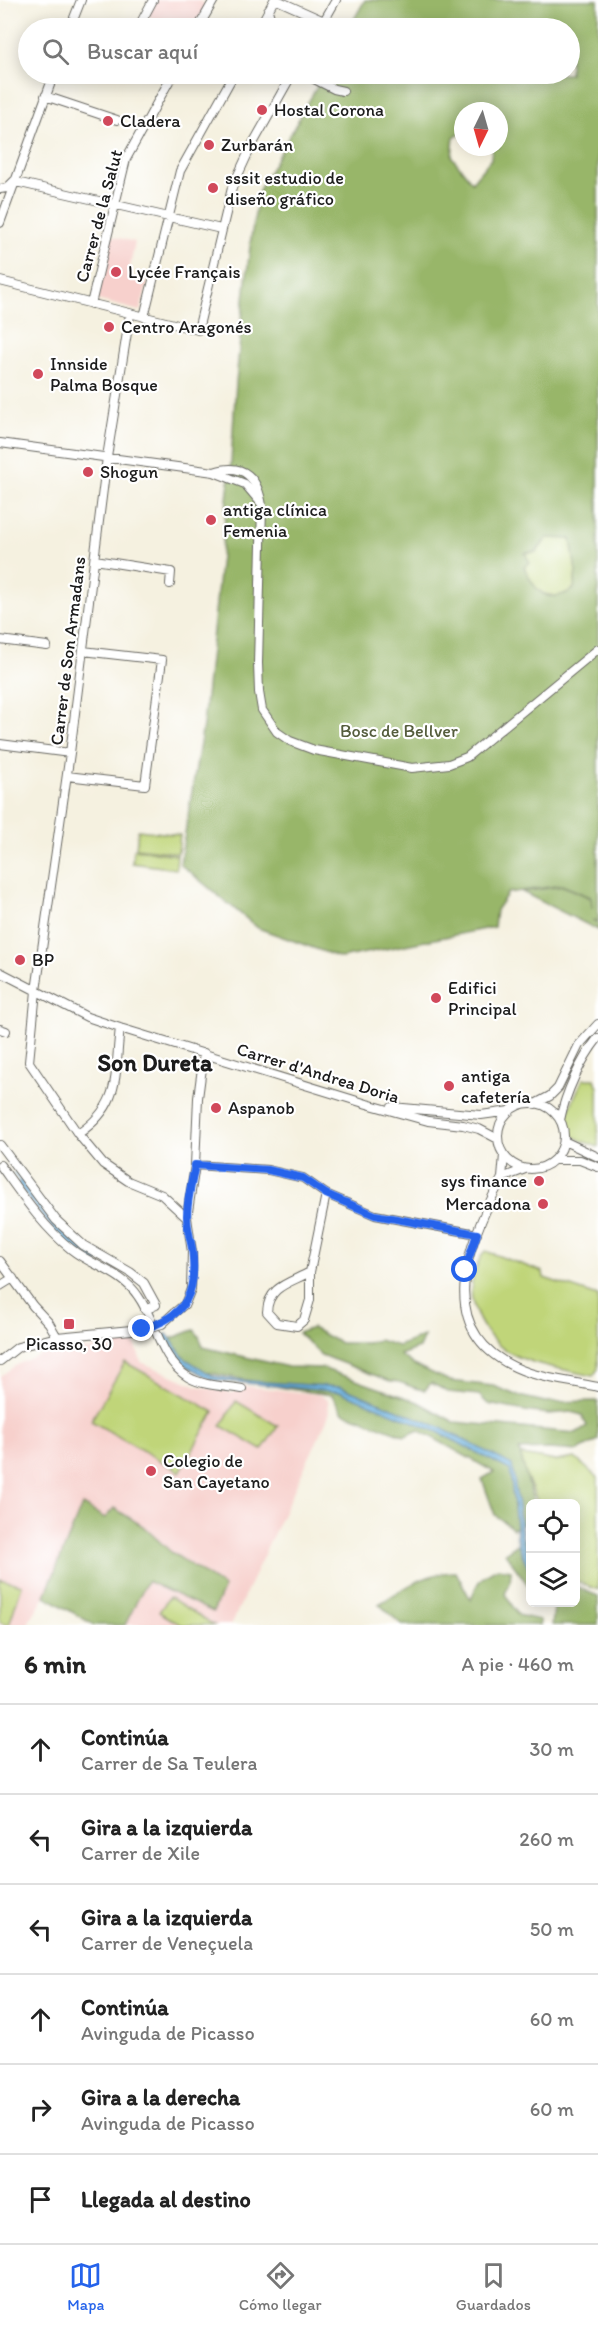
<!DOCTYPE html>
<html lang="es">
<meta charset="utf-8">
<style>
body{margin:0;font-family:Itim,sans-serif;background:#f2f2f2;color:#222}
.controls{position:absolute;right:18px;bottom:18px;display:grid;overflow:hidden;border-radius:9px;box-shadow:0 3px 15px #0003}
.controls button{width:54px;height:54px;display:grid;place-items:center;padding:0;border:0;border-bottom:2px solid #e0e0e0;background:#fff;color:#222;font:30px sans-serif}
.compass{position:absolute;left:454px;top:102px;width:54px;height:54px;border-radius:50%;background:#fff;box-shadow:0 3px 15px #0003;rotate:185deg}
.stop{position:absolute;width:18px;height:18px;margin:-14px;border:4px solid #2563eb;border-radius:50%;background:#fff}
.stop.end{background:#2563eb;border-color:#fff;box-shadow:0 2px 6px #0008}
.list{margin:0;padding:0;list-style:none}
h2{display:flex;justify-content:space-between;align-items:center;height:78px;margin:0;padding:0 24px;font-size:26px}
h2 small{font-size:20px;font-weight:400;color:#767676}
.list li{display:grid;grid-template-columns:39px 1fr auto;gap:18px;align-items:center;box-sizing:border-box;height:90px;padding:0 24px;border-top:2px solid #e0e0e0}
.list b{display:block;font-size:22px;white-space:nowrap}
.list p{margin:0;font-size:20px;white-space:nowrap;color:#767676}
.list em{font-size:20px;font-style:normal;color:#767676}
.icon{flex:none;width:33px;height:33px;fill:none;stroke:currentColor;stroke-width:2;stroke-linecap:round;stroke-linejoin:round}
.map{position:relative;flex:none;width:598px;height:1625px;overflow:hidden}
.search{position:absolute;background:#fff;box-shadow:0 3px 15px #0003;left:18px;right:18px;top:18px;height:66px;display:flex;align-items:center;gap:15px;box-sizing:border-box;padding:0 21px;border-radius:33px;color:#767676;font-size:22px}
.sheet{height:618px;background:#fff}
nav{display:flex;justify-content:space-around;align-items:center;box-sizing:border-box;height:84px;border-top:2px solid #e0e0e0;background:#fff;font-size:16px;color:#767676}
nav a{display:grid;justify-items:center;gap:3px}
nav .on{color:#2563eb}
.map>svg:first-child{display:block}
</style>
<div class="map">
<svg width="598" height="1625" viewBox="0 0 598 1625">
<rect width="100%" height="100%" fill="#fff"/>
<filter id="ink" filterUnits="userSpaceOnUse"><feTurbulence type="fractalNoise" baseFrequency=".0167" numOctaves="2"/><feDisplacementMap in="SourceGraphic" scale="12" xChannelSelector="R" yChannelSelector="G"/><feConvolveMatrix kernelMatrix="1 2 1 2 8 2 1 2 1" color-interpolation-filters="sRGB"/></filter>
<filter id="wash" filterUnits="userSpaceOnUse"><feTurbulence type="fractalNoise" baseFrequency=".008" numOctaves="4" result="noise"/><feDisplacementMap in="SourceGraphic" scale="24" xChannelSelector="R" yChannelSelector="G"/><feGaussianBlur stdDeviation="1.35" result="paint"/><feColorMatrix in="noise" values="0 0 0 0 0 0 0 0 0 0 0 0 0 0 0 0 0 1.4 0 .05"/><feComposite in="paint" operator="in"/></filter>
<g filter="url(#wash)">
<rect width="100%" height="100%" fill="#f5f1e0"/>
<path fill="#f7d0cc" d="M155 0H198L208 6 195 28H167L168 26 147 15Z
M111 236 135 242 128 276 148 282 140 311 97 300Z
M135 1343 141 1362 197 1386 232 1393 242 1389V1386L281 1390 320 1395 328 1400 329 1415 231 1625H94L45 1596 27 1625H0V1376L18 1364 41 1354 77 1348 91 1350 100 1344Z"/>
<path fill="#c0d579" stroke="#6e784a" stroke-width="1.5" d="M547 538 571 539 576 571 574 589 561 597 544 594 533 587 523 566 525 553 537 552Z
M138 830 180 835 178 853 136 848Z
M134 849 177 855 176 869 132 863Z
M583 1079H595L598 1088V1147C591 1144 582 1142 575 1137 556 1126 577 1093 583 1079Z
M485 1251 543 1272 544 1278 598 1296V1369L593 1376C567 1370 537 1366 512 1354 494 1346 478 1323 473 1304 468 1288 475 1264 485 1251Z
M125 1362 214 1412 180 1472 91 1421Z
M236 1401 278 1426 262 1450 221 1426Z
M517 1454 556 1461 575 1458 598 1478V1590L576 1581V1504L538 1503Z
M0 1579 22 1585 9 1625 0 1623Z
M169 1597 214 1625H181L159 1612Z"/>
<path fill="#98b669" stroke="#5a6942" stroke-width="1.5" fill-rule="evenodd" d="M365 0H598V921L592 920 598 923V930L522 892 563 886 591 898 592 908 591 897 562 885 508 893 496 910 494 927 341 958 258 928 180 864 203 725 231 462 236 382 243 308 251 238 259 190 324 74H570V28H349ZM463 111H499V147H492L491 159 472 182 452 157 454 137 463 131ZM547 538 571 539 576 571 574 589C546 606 536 592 524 567L530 563 525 553 536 552Z
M312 1328 340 1343H367L379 1340 398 1346 424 1336 419 1348 400 1355 414 1365 450 1381 493 1386 519 1396 545 1402 598 1401V1440L578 1451 549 1449 519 1450 534 1503 530 1504V1521L513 1529 495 1515 482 1479 494 1472 419 1430 405 1436 342 1412 332 1395 290 1389 191 1369 178 1361 170 1339 194 1330 199 1336 203 1347 288 1367 322 1368 418 1402 454 1422 576 1433 587 1426 582 1415 571 1412 549 1414 531 1412 488 1404 479 1395 448 1392 431 1383 425 1390C410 1389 406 1381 390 1381L321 1355 298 1333Z
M82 1505 105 1518 114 1508 143 1526 171 1552 224 1587 213 1612 147 1581 125 1625H94L45 1596Z
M530 1536V1588L505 1553Z
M498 1568 511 1570 510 1583 505 1594 518 1615 540 1620V1625H402L379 1604C403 1589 426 1572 456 1572L471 1600C477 1582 480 1576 498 1568Z
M576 1587 598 1596V1625H552L554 1608 548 1603 576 1602Z"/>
<path fill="#6ab3e2" stroke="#43687f" stroke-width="1.5" d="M21 1180C47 1216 61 1236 100 1258L97 1263 72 1248 55 1233 17 1184Z
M167 1334 184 1358 213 1376 235 1380 341 1387 437 1426 512 1465 523 1540 530 1559V1572L518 1544 510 1470 438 1432 341 1392 212 1380 181 1362 163 1336Z"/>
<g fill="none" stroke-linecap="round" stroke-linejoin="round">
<path stroke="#6ab3e2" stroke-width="2" d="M14 1173 21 1182"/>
</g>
</g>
<g filter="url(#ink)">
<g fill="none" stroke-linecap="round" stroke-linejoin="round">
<defs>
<path id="minor" d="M277 0 324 21 336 0
M268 10 273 28
M70 28 81 0
M138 28 153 0
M198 28 214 0
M259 28 274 0
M304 74 334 89 343 91
M45 96 117 120
M16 182 221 229
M0 189 7 188 16 179
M0 223 54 74
M0 281 198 330 232 188 251 147 291 76 290 74
M91 304 126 159 173 74
M130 314 107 457 70 753 36 991 29 1062 78 1134 103 1164 128 1181 162 1195 187 1218
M144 317 180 171 234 74
M0 443 214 472 245 484 261 503
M214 472C245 462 258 479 262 506L258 663 259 692 262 710 277 732 290 741 314 750 412 768 449 764 467 757 598 649
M95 560 171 572 170 584
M0 640 47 646
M0 744 70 753
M67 776 145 785 162 660 83 651
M0 972 87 1017 120 1028 367 1104 428 1121 463 1125 479 1129 498 1139
M0 1029 6 1031
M498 1136a33 33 0 1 1 66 0a33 33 0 1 1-66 0Z
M535 1104 550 1096 558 1088 579 1045 598 1024
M392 1107 481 1115 510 1111
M560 1120C565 1094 581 1059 598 1038
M78 1134C122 1104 114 1076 120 1028
M564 1141 598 1157
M0 1145 56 1220 83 1245 130 1272 144 1283 156 1305 145 1310
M504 1155 502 1178 525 1169
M554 1160H580L598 1167
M0 1165C21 1194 42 1226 71 1249 92 1266 122 1272 138 1296 156 1321 160 1360 188 1377 203 1386 225 1386 242 1389
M195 1165 268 1170 303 1178 326 1194 375 1215 477 1234
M502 1178C465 1247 429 1339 530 1373 552 1380 576 1382 598 1387
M0 1261 33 1306 49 1323 57 1337
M310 1272C290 1283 268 1286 267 1312L277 1323 297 1326 304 1320 310 1300V1272L326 1194
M0 1286 13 1278
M174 1313 185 1304 191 1289 192 1252 187 1218 195 1165 198 1098 204 1053
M0 1361 18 1347 57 1337 142 1329"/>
</defs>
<use href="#minor" stroke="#686761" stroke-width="10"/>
<use href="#minor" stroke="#fff" stroke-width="8"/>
<defs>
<path id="minor-bridge" d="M142 1329 162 1324 174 1313"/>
</defs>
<use href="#minor-bridge" stroke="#686761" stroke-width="10" stroke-linecap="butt"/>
<use href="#minor-bridge" stroke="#fff" stroke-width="8"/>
</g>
</g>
<g fill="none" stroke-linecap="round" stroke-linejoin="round" filter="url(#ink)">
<path stroke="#2563eb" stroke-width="8" d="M142 1329C186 1317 198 1293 192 1248 190 1238 187 1227 187 1216 187 1199 192 1182 195 1165L268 1170 303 1178 326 1194 375 1215 477 1234 465 1270"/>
</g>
<g fill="#d1495b" stroke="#fff" stroke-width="2">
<circle cx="262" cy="110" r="6"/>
<circle cx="108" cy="121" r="6"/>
<circle cx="209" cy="145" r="6"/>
<circle cx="213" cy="188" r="6"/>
<circle cx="116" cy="272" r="6"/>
<circle cx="109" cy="327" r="6"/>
<circle cx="38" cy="374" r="6"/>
<circle cx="88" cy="472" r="6"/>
<circle cx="211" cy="520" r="6"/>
<circle cx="20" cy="960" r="6"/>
<circle cx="436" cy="998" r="6"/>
<circle cx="449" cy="1086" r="6"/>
<circle cx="216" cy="1108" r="6"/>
<circle cx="539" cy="1181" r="6"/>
<circle cx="543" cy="1204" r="6"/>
<rect x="63" y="1318" width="12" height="12" rx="3"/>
<circle cx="151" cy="1471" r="6"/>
</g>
<g text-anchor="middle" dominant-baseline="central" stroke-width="4.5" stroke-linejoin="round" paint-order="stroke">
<g font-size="18" fill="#1c1c1c" stroke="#fff" text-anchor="start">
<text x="274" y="110">Hostal Corona</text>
<text x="120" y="121">Cladera</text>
<text x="221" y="145">Zurbarán</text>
<text x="225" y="178">sssit estudio de<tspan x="225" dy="21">diseño gráfico</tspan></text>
<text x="128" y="272">Lycée Français</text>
<text x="121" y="327">Centro Aragonés</text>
<text x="50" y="364">Innside<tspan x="50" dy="21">Palma Bosque</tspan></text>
<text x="100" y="472">Shogun</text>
<text x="223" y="510">antiga clínica<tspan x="223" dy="21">Femenia</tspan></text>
<text x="32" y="960">BP</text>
<text x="448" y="988">Edifici<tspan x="448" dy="21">Principal</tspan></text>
<text x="461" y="1076">antiga<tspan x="461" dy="21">cafetería</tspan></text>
<text x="228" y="1108">Aspanob</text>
<text x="527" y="1181" text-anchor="end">sys finance</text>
<text x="531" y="1204" text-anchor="end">Mercadona</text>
<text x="69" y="1344" text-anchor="middle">Picasso, 30</text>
<text x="163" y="1461">Colegio de<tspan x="163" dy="21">San Cayetano</tspan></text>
</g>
<g font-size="18" fill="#1c1c1c" stroke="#fff">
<text transform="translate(99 216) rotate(-75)">Carrer de la Salut</text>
<text transform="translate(68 651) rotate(-83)">Carrer de Son Armadans</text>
<text transform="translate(318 1073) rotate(17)">Carrer d'Andrea Doria</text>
</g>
<g font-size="18" fill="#555d3d" stroke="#fff">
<text x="399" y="731">Bosc de Bellver</text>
</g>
<g font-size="24" font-weight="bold" fill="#1c1c1c" stroke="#fff">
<text x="155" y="1062">Son Dureta</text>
</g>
</g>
</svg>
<div class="controls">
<button><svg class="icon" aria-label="locate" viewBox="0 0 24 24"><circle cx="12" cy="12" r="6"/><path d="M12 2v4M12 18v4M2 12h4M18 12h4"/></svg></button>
<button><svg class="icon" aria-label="layers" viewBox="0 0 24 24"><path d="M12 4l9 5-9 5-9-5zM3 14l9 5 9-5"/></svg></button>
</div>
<svg class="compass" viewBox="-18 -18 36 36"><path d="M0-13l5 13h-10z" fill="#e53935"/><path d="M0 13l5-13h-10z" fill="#767676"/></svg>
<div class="stop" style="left:465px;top:1270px"></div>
<div class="stop end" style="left:142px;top:1329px"></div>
<div class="search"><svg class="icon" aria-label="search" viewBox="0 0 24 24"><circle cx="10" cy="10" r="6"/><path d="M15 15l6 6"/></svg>Buscar aquí</div>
</div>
<section class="sheet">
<h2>6 min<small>A pie · 460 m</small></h2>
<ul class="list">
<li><svg class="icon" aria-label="ahead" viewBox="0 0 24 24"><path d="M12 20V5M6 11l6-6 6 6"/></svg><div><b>Continúa</b><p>Carrer de Sa Teulera</p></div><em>30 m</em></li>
<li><svg class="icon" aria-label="left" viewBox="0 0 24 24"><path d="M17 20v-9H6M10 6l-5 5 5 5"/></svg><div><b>Gira a la izquierda</b><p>Carrer de Xile</p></div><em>260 m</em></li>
<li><svg class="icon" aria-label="left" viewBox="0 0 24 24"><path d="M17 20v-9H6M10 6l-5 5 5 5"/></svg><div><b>Gira a la izquierda</b><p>Carrer de Veneçuela</p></div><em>50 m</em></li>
<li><svg class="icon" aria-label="ahead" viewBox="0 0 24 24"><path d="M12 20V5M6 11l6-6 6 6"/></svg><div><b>Continúa</b><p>Avinguda de Picasso</p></div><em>60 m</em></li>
<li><svg class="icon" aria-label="right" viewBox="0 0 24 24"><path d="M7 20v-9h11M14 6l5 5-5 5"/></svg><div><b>Gira a la derecha</b><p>Avinguda de Picasso</p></div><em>60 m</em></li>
<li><svg class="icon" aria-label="arrive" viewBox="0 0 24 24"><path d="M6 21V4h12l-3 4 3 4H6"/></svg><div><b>Llegada al destino</b></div></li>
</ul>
</section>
<nav>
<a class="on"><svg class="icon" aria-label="map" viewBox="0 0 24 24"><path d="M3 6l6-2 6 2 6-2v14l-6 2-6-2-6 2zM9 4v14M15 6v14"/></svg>Mapa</a>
<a><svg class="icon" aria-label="directions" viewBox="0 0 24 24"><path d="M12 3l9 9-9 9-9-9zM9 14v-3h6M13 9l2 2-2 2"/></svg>Cómo llegar</a>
<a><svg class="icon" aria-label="saved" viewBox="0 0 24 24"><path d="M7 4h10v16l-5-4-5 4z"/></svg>Guardados</a>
</nav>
